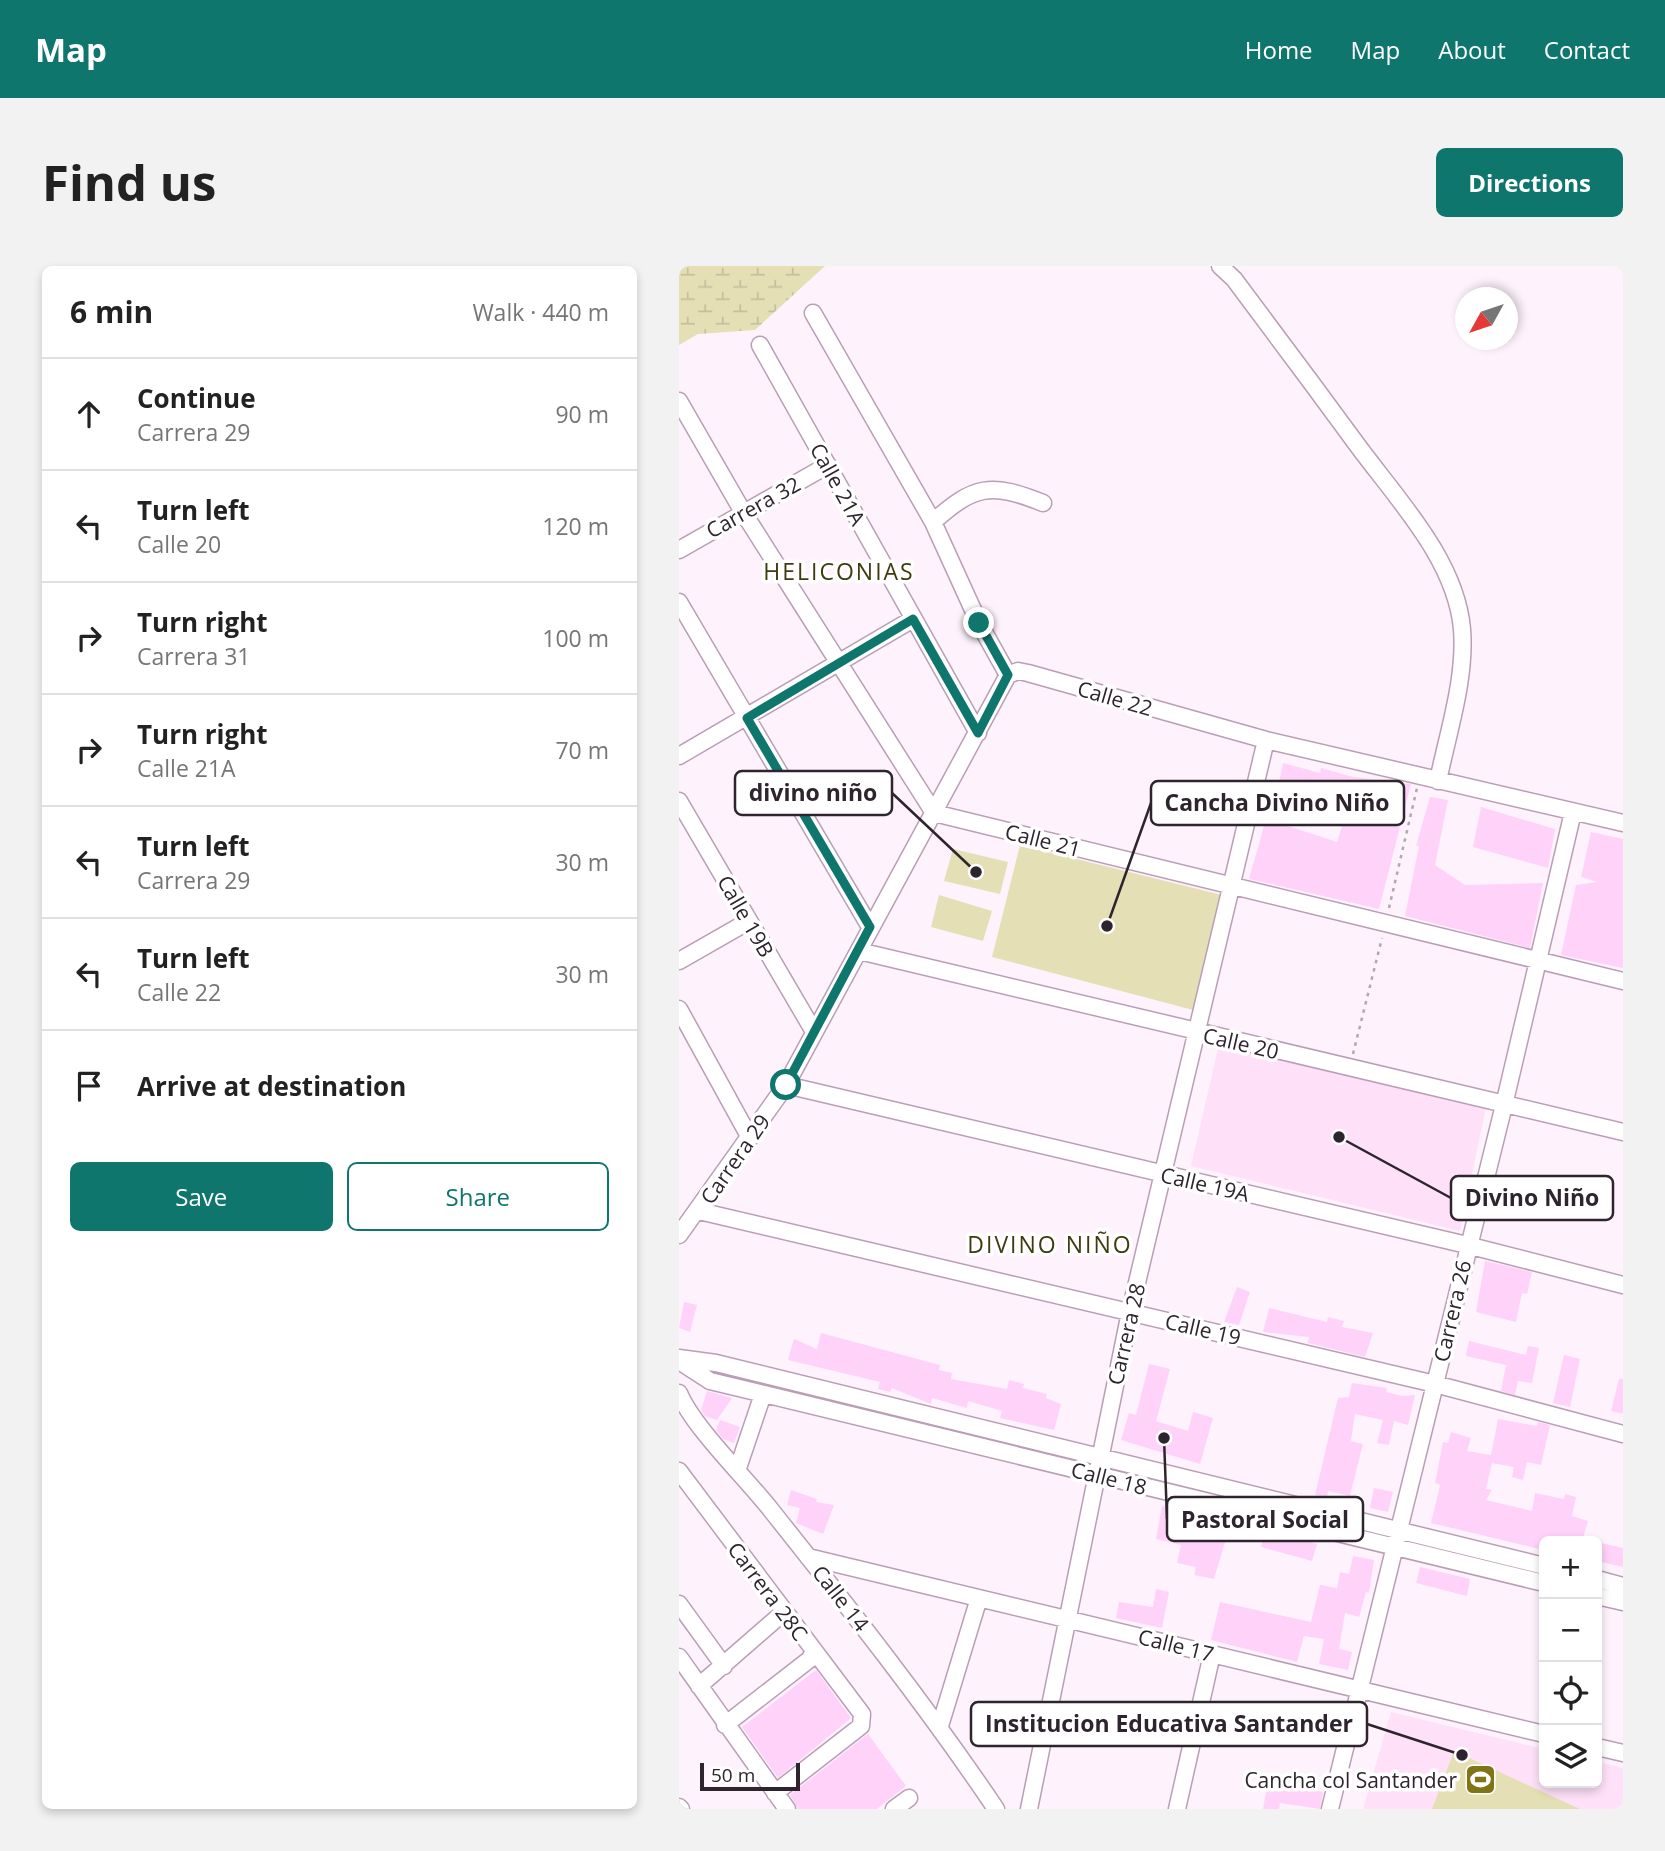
<!DOCTYPE html>
<meta charset="utf-8">
<style>
body{margin:0;font-family:"Open Sans",sans-serif;background:#f2f2f2;color:#222}
.controls{position:absolute;right:21px;bottom:21px;display:grid;overflow:hidden;border-radius:10px;box-shadow:0 4px 10px #0003}
.controls button{width:63px;height:63px;display:grid;place-items:center;padding:0;border:0;border-bottom:2px solid #e0e0e0;background:#fff;color:#222;font:35px sans-serif}
.compass{position:absolute;left:776px;top:21px;width:63px;height:63px;border-radius:50%;background:#fff;box-shadow:0 4px 10px #0003;rotate:230deg}
.scale{position:absolute;left:21px;bottom:18px;width:100px;box-sizing:border-box;padding-left:7px;border:4px solid #2e242d;border-top:0;font-size:19px;line-height:24px;white-space:nowrap;color:#2e242d;-webkit-text-stroke:5px #fff;paint-order:stroke}
.stop{position:absolute;width:21px;height:21px;margin:-16px;border:5px solid #0f766e;border-radius:50%;background:#fff}
.stop.end{background:#0f766e;border-color:#fff;box-shadow:0 2px 7px #0008}
.list{margin:0;padding:0;list-style:none}
h2{display:flex;justify-content:space-between;align-items:center;height:91px;margin:0;padding:0 28px;font-size:30px}
h2 small{font-size:23px;font-weight:400;color:#767676}
.list li{display:grid;grid-template-columns:46px 1fr auto;gap:21px;align-items:center;box-sizing:border-box;height:112px;padding:0 28px;border-top:2px solid #e0e0e0}
.list b{display:block;font-size:26px;white-space:nowrap}
.list p{margin:0;font-size:23px;white-space:nowrap;color:#767676}
.list em{font-size:23px;font-style:normal;color:#767676}
.actions{display:flex;gap:14px;padding:21px 28px}
.actions a{flex:1;padding:16px 0;border:2px solid #0f766e;border-radius:10px;text-align:center;font-size:24px;color:#0f766e}
.actions .main{background:#0f766e;color:#fff}
.icon{flex:none;width:38px;height:38px;fill:none;stroke:currentColor;stroke-width:2;stroke-linecap:round;stroke-linejoin:round}
.map{position:relative;flex:none;width:944px;height:1543px;overflow:hidden;border-radius:10px}
header{display:flex;align-items:center;gap:42px;box-sizing:border-box;height:98px;padding:0 35px;background:#0f766e;color:#fff}
header strong{font-size:33px}
nav{display:flex;gap:38px;margin-inline-start:auto;font-size:24px}
.intro{display:flex;align-items:center;justify-content:space-between;box-sizing:border-box;height:168px;padding:0 42px}
h1{margin:0;font-size:49px}
.button{padding:18px 32px;border-radius:10px;background:#0f766e;color:#fff;font-size:24px;font-weight:700}
main{display:flex;gap:42px;padding:0 42px}
aside{flex:1;background:#fff;border-radius:10px;box-shadow:0 4px 10px #0003}
.map>svg:first-child{display:block}
</style>
<header>
<strong>Map</strong>
<nav><a>Home</a><a>Map</a><a>About</a><a>Contact</a></nav>
</header>
<div class="intro"><h1>Find us</h1><a class="button">Directions</a></div>
<main>
<aside>
<h2>6 min<small>Walk · 440 m</small></h2>
<ul class="list">
<li><svg class="icon" aria-label="ahead" viewBox="0 0 24 24"><path d="M12 20V5M6 11l6-6 6 6"/></svg><div><b>Continue</b><p>Carrera 29</p></div><em>90 m</em></li>
<li><svg class="icon" aria-label="left" viewBox="0 0 24 24"><path d="M17 20v-9H6M10 6l-5 5 5 5"/></svg><div><b>Turn left</b><p>Calle 20</p></div><em>120 m</em></li>
<li><svg class="icon" aria-label="right" viewBox="0 0 24 24"><path d="M7 20v-9h11M14 6l5 5-5 5"/></svg><div><b>Turn right</b><p>Carrera 31</p></div><em>100 m</em></li>
<li><svg class="icon" aria-label="right" viewBox="0 0 24 24"><path d="M7 20v-9h11M14 6l5 5-5 5"/></svg><div><b>Turn right</b><p>Calle 21A</p></div><em>70 m</em></li>
<li><svg class="icon" aria-label="left" viewBox="0 0 24 24"><path d="M17 20v-9H6M10 6l-5 5 5 5"/></svg><div><b>Turn left</b><p>Carrera 29</p></div><em>30 m</em></li>
<li><svg class="icon" aria-label="left" viewBox="0 0 24 24"><path d="M17 20v-9H6M10 6l-5 5 5 5"/></svg><div><b>Turn left</b><p>Calle 22</p></div><em>30 m</em></li>
<li><svg class="icon" aria-label="arrive" viewBox="0 0 24 24"><path d="M6 21V4h12l-3 4 3 4H6"/></svg><div><b>Arrive at destination</b></div></li>
</ul>
<div class="actions"><a class="main">Save</a><a>Share</a></div>
</aside>
<div class="map">
<svg width="944" height="1543" viewBox="0 0 944 1543">
<defs>
<pattern id="wetland-marsh" width="20" height="14" patternUnits="userSpaceOnUse" patternTransform="scale(1.75)"><rect width="20" height="14" fill="#e5dfb6"/><path d="M1 5h8M5 5V1M11 12h8M15 12V8" fill="none" stroke="#c5bf9d"/></pattern>
</defs>
<rect width="100%" height="100%" fill="#fef2fc"/>
<path fill="#fee1f9" d="M540 778 807 842 781 965 512 900Z
M712 1446 865 1483V1517H918V1496L944 1502V1543H684Z"/>
<path fill="url(#wetland-marsh)" d="M0 0H146L76 64 19 68 0 79Z"/>
<path fill="#e5dfb6" d="M341 579 543 629 518 745 313 691Z
M274 583 329 596 321 628 265 615Z
M260 629 313 645 304 675 252 661Z
M775 1485 901 1543H753Z"/>
<path fill="#ffd2f9" d="M604 497 641 507 642 502 674 511 732 518 700 643 570 613 587 553 658 576 663 561 596 535Z
M751 531 769 534 756 599 786 619 864 617 851 682 726 650 740 580H737Z
M802 541 876 563 869 602 794 581Z
M912 566 944 573V702L882 689 897 619 919 616 902 611Z
M806 995 853 1006 848 1028 843 1027 837 1056 797 1046Z
M558 1021 571 1026 560 1059 545 1056Z
M5 1036 18 1039 11 1066 0 1062Z
M590 1042 648 1056 649 1051 665 1055 663 1061 694 1067 686 1091 629 1077 630 1071 584 1066Z
M142 1067 261 1099 260 1104 273 1107 272 1113 328 1123 330 1114 345 1118 344 1122 368 1128 367 1132 382 1138 375 1164 321 1152 323 1145 289 1135 288 1142 253 1132 252 1138 213 1122 211 1126 199 1123 201 1116 109 1094 115 1073 138 1083Z
M790 1075 847 1089 849 1080 860 1082 853 1117 839 1115 836 1129 822 1125 827 1099 787 1090Z
M885 1089 901 1093 891 1141 874 1137Z
M470 1098 491 1103 477 1155 509 1165 514 1146 534 1152 521 1198 442 1174 450 1147 457 1149Z
M940 1113H944V1148L932 1145Z
M673 1117 708 1122 707 1126 723 1130 736 1129 729 1159 715 1155 710 1179 698 1177 704 1154 676 1148 672 1175 684 1178 671 1230 649 1225 648 1231 636 1229 659 1132 670 1131Z
M28 1125 53 1132 38 1154 26 1150 22 1144Z
M819 1153 858 1160 859 1156 871 1159 862 1199 848 1196 844 1214 833 1211 835 1201 813 1197 807 1223 813 1224 807 1234 853 1245 856 1227 885 1233 886 1228 897 1231 893 1250 909 1255 903 1275H865V1284L752 1257 761 1219 756 1217 764 1176 769 1177 772 1166 792 1172 788 1185 812 1189Z
M41 1154 61 1161 55 1177 44 1173 37 1164Z
M695 1222 714 1226 709 1246 691 1242Z
M112 1224 138 1233 137 1236 155 1239 144 1268 117 1257 121 1242 108 1239Z
M483 1240 496 1243 495 1248 509 1251 508 1257 521 1254 520 1257 549 1266 535 1313 515 1309 517 1301 498 1297 502 1279 477 1273Z
M560 1254 638 1278 633 1295 582 1281 584 1273 558 1268Z
M918 1276 944 1282V1301L918 1295Z
M674 1290 695 1294 690 1327 687 1326 680 1351 666 1347 660 1383 673 1386 669 1404 640 1398 645 1373 625 1370 618 1396 532 1374 541 1336 632 1356 641 1319 658 1322 661 1306 670 1308Z
M741 1301 791 1313 788 1330 737 1317Z
M477 1323 490 1326 483 1362 437 1352 440 1336 474 1341Z
M137 1404 172 1452 99 1512 63 1461Z
M189 1468 227 1520 198 1543H119L111 1529Z
M589 1515 644 1526 641 1543 601 1537 600 1543H584Z"/>
<g fill="none" stroke-linecap="round" stroke-linejoin="round">
<defs>
<path id="minor" d="M541 0 555 13C597 69 638 124 679 180 718 233 777 294 783 363 787 413 769 466 759 515
M134 47 254 256 300 357 329 409
M81 79 299 467
M0 135 64 246 255 547 944 715
M254 256C295 219 312 216 364 237
M0 284 149 199
M0 336 191 661
M329 409 339 405 349 407 587 474 944 557
M0 490 234 353
M0 535 134 764
M180 685 944 866
M0 695 70 655
M0 743 71 872
M107 819 788 979 944 1019
M20 945 756 1118 944 1168
M0 969 107 819 329 409
M0 1092 37 1097 865 1300
M0 1095 31 1115 865 1317
M0 1127C14 1161 67 1212 92 1244 170 1342 247 1439 317 1543
M59 1202 84 1128
M0 1205 183 1448 182 1460 96 1527
M129 1291 865 1468
M918 1313 944 1320
M918 1330 944 1336
M0 1338 45 1400
M0 1391 108 1543
M20 1420 105 1346
M46 1459 131 1393 134 1386
M261 1460 300 1332
M918 1481 944 1487
M0 1541 2 1543
M215 1543 230 1532
M350 1543 451 1046 587 474
M498 1543 533 1388
M651 1543 825 839 894 546"/>
</defs>
<use href="#minor" stroke="#ba9eb6" stroke-width="19"/>
<path stroke="#b3a7b1" stroke-width="2.5" stroke-dasharray="3.5 5" stroke-linecap="butt" d="M710 642 738 522
M674 788 703 672"/>
<use href="#minor" stroke="#fff" stroke-width="16"/>
</g>
<g fill="none" stroke-linecap="round" stroke-linejoin="round">
<path stroke="#0f766e" stroke-width="9" d="M107 819 191 661 68 452 234 353 299 467 329 409 300 357"/>
</g>
<defs>
<symbol id="stadium-square" viewBox="-11 -11 22 22"><rect x="-9" y="-9" width="18" height="18" rx="4" fill="#817416" stroke="#fff"/><path d="M0-5a6.5 5 0 1 0 0 10a6.5 5 0 1 0 0-10ZM-3.5-1.8h7v3.6h-7Z" fill="#fff"/></symbol>
</defs>
<g fill-rule="evenodd">
<use href="#stadium-square" x="784" y="1496" width="35" height="35"/>
</g>
<g text-anchor="middle" dominant-baseline="central" stroke-width="7" stroke-linejoin="round" paint-order="stroke">
<g font-size="21" fill="#2e242d" stroke="#fff">
<text transform="translate(159 218) rotate(61)">Calle 21A</text>
<text transform="translate(74 241) rotate(-29)">Carrera 32</text>
<text transform="translate(436 432) rotate(16)">Calle 22</text>
<text transform="translate(364 574) rotate(14)">Calle 21</text>
<text transform="translate(67 650) rotate(60)">Calle 19B</text>
<text transform="translate(562 777) rotate(13)">Calle 20</text>
<text transform="translate(56 893) rotate(-55)">Carrera 29</text>
<text transform="translate(526 918) rotate(13)">Calle 19A</text>
<text transform="translate(773 1045) rotate(-77)">Carrera 26</text>
<text transform="translate(524 1063) rotate(13)">Calle 19</text>
<text transform="translate(447 1068) rotate(-77)">Carrera 28</text>
<text transform="translate(430 1212) rotate(14)">Calle 18</text>
<text transform="translate(89 1325) rotate(53)">Carrera 28C</text>
<text transform="translate(162 1332) rotate(52)">Calle 14</text>
<text transform="translate(497 1379) rotate(14)">Calle 17</text>
</g>
<g font-size="21" fill="#2e242d" stroke="#fff" text-anchor="end">
<text x="778" y="1514">Cancha col Santander</text>
</g>
<g font-size="23" letter-spacing="2" fill="#403a10" stroke="#fff">
<text x="160" y="305">HELICONIAS</text>
<text x="371" y="978">DIVINO NIÑO</text>
</g>
</g>
<path fill="none" stroke="#2e242d" stroke-width="2.5" d="M297 606L213 527M428 660L472 537M660 871L772 932M485 1172L488 1253M783 1489L688 1458"/>
<g fill="#2e242d" stroke="#fff" stroke-width="2.5">
<circle cx="297" cy="606" r="7"/>
<circle cx="428" cy="660" r="7"/>
<circle cx="660" cy="871" r="7"/>
<circle cx="485" cy="1172" r="7"/>
<circle cx="783" cy="1489" r="7"/>
</g>
<g fill="#fff" stroke="#2e242d" stroke-width="2.5">
<rect x="56" y="505" width="157" height="44" rx="7"/>
<rect x="472" y="515" width="253" height="44" rx="7"/>
<rect x="772" y="910" width="162" height="44" rx="7"/>
<rect x="488" y="1231" width="196" height="44" rx="7"/>
<rect x="292" y="1436" width="396" height="44" rx="7"/>
</g>
<g font-size="23" text-anchor="middle" font-weight="bold" fill="#2e242d">
<text x="134" y="535">divino niño</text>
<text x="598" y="545">Cancha Divino Niño</text>
<text x="853" y="940">Divino Niño</text>
<text x="586" y="1262">Pastoral Social</text>
<text x="490" y="1466">Institucion Educativa Santander</text>
</g>
</svg>
<div class="controls">
<button>+</button>
<button>−</button>
<button><svg class="icon" aria-label="locate" viewBox="0 0 24 24"><circle cx="12" cy="12" r="6"/><path d="M12 2v4M12 18v4M2 12h4M18 12h4"/></svg></button>
<button><svg class="icon" aria-label="layers" viewBox="0 0 24 24"><path d="M12 4l9 5-9 5-9-5zM3 14l9 5 9-5"/></svg></button>
</div>
<svg class="compass" viewBox="-18 -18 36 36"><path d="M0-13l5 13h-10z" fill="#e53935"/><path d="M0 13l5-13h-10z" fill="#767676"/></svg>
<div class="scale">50 m</div>
<div class="stop" style="left:107px;top:819px"></div>
<div class="stop end" style="left:300px;top:357px"></div>
</div>
</main>
